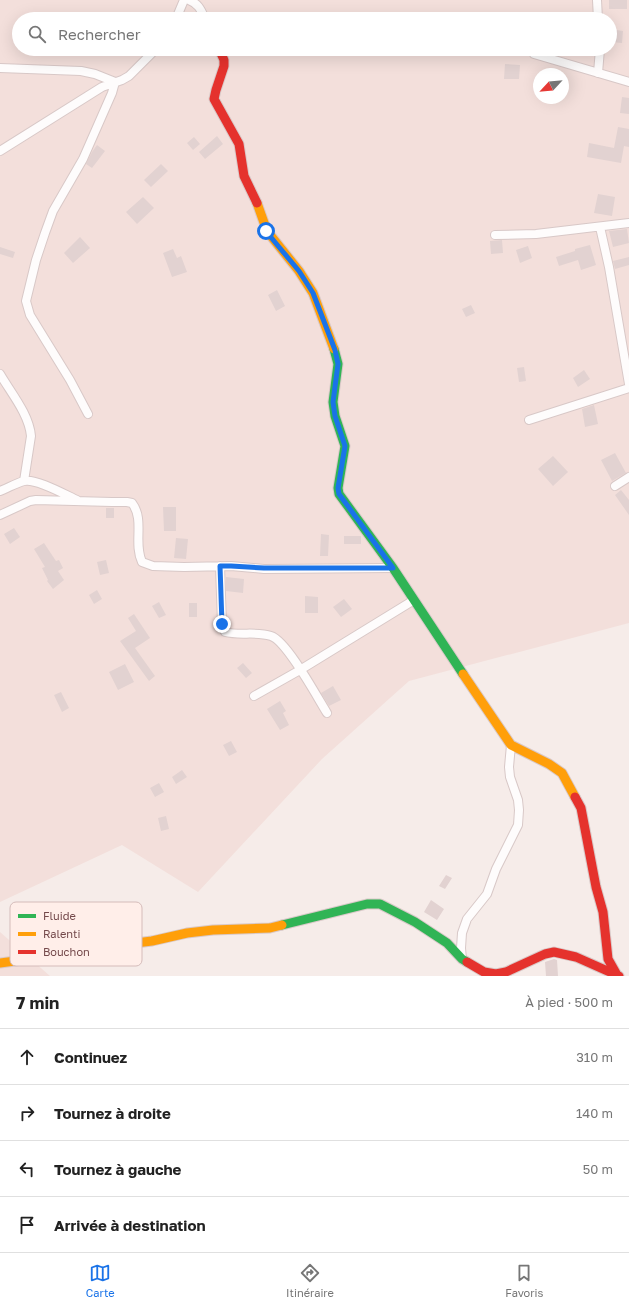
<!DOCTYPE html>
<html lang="fr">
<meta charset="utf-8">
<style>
body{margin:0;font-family:"Golos Text",sans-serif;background:#f2f2f2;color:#222}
.compass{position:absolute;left:533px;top:68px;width:36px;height:36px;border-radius:50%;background:#fff;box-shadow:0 4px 16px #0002;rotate:244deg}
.stop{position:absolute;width:12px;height:12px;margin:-9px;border:3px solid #1a73e8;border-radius:50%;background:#fff}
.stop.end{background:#1a73e8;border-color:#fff;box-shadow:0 1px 4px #0008}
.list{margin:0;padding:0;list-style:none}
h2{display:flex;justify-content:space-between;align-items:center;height:52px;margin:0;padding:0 16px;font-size:17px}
h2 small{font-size:13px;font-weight:400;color:#767676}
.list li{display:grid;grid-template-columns:26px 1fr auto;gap:12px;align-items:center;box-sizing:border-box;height:56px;padding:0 16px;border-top:1px solid #e0e0e0}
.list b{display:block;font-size:15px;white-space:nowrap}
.list em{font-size:13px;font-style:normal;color:#767676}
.icon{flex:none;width:22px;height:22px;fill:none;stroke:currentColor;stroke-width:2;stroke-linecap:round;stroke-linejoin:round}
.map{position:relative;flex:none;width:629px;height:976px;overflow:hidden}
.search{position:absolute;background:#fff;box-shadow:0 4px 16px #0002;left:12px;right:12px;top:12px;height:44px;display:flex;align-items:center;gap:10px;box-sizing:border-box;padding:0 14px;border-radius:22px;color:#767676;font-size:15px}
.sheet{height:276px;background:#fff}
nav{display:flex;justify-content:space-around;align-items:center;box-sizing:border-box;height:56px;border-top:1px solid #e0e0e0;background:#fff;font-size:11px;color:#767676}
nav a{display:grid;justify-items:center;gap:2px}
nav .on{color:#1a73e8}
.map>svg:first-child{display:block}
</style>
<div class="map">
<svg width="629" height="976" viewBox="0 0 629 976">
<rect width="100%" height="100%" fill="#f6ece9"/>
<path fill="#f3dfdb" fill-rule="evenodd" d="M0 0H629V623L409 681 322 759 198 892 122 845 0 902ZM19 19H610V49H19ZM539 74H563V98H539Z
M0 932 50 976H0Z"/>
<path fill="#e2d2d1" d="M609 0H627V9H609Z
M610 29 623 31 622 43 610 42Z
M505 64 520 65 519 79H504Z
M622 97 629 98V114L620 113Z
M618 127 629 129V147L624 146 621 163 587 157 589 143 614 148Z
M217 136 223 144 205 159 199 152Z
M194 137 200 144 193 150 187 143Z
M97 145 105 151 92 168 86 164 92 152Z
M161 164 168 171 151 187 144 180Z
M598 194 615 197 612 216 594 213Z
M143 197 154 208 137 224 126 212Z
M627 229 629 243 613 247 609 231Z
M80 237 90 248 73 263 64 253Z
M502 240 503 253 491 254 490 241Z
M590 245 596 265 581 270 578 260 559 266 556 257 575 251V249Z
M528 246 532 258 520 263 516 250Z
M0 247 15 252 13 258 0 254Z
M173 249 177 258 181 256 187 272 172 277 163 253Z
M629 257V265L615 269 613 261Z
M277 290 285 306 276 311 268 295Z
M471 305 475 313 466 317 462 309Z
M524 367 526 381 519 382 517 368Z
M584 370 590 379 578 387 573 378Z
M594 405 598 424 585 427 582 409Z
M615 453 626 473 612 481 601 460Z
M553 456 568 472 553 486 538 469Z
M621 490 629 500V515L615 495Z
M163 507H176V531H164Z
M106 508H114V518H106Z
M14 528 20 537 10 544 4 534Z
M321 534 329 535 328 556H320Z
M344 536H361V544H344Z
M176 538 188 539 186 559 174 558Z
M44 543 56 561 59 560 63 568 58 571 64 580 53 589 47 581 48 580 42 568 45 567 34 549Z
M106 560 109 573 100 575 97 562Z
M226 577 244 579 243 593 226 591Z
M97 590 102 599 94 604 89 595Z
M305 596 318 597V613H305Z
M344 599 352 609 341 617 333 607Z
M159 602 166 615 159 618 152 606Z
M189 603H197V617H189Z
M134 614 150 638 135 648 155 676 149 681 120 641 136 631 128 618Z
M243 663 252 673 246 678 237 668Z
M125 664 134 682 118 690 109 672Z
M333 686 341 700 329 706 321 693Z
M61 692 69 708 62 712 54 695Z
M280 701 286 711 283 713 289 725 280 730 267 709Z
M231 741 237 752 229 756 223 745Z
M182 770 187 777 176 784 172 777Z
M159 783 164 792 155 797 150 788Z
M166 816 169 829 161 831 158 818Z
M446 875 452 878 445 889 439 886Z
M431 900 444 909 437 920 424 912Z
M554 959 557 960 558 976H546L545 962Z"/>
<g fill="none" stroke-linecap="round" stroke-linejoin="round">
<defs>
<path id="street" d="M189 0C199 4 201 10 205 19
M597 0 598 19
M176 19 184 0
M534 54 629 82
M0 68 81 71 95 74 115 82 112 93 83 159 53 211 45 233 36 260 26 301 30 315 70 380 88 414
M598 73 600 49
M0 151 102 87 122 80 129 76 156 49
M600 227 609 267 629 384
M495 235 536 234 629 223
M0 374C11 393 29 414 31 436L24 481
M529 420 629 388
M615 486 629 477
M0 491C8 488 16 483 24 481 36 478 66 495 77 500
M0 515 30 501 36 500 112 502H127L132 503C145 520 133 543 142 562L153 566 184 567 231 566 264 569 393 568
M220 566 222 624 225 632C240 636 256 631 271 636 287 641 317 697 327 713
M254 696 300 670 414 600
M462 959 461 948 462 933 467 919 487 894 496 869 518 825 519 810 518 800 510 777 509 767 511 745"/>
<path id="fast" d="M334 349 338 364 333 402 335 416 345 446 338 488 339 494 393 568 463 674
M282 925 367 904H380L415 922 447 943 462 959 467 962"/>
<path id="slow" d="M257 203 267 231 299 271 313 293 334 349
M463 674 511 745 549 764 562 773 575 797
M0 963 37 958 61 952 152 941 187 933 213 930 270 928 282 925"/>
<path id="jam" d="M219 49 224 60V66L216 90 214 99 239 144 244 176 257 203
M575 797 581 808 596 887 603 912 608 959 617 975
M467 962 484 972 496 974 506 972 545 954 554 952 576 957 619 976"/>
</defs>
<use href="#street" stroke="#d8c8c7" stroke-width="10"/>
<use href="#fast" stroke="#d9c9c8" stroke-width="11"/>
<use href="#slow" stroke="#d9c9c8" stroke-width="11"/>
<use href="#jam" stroke="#d9c9c8" stroke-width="11"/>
<use href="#street" stroke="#fefcfc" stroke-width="8"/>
<use href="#fast" stroke="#30b455" stroke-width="9"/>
<use href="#slow" stroke="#ff9f0a" stroke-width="9"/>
<use href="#jam" stroke="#e5322d" stroke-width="9"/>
</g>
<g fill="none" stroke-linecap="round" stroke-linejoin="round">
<path stroke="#1a73e8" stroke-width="5" d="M222 624 220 566H231L264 568H393L339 494 338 488 345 446 335 416 333 402 338 364 335 350 313 293 299 271 274 241 266 231"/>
</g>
<rect x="10" y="902" width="132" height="64" rx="6" fill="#ffeee9" stroke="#d5bcba" stroke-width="1"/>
<rect x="18" y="914" width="18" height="4" fill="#30b455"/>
<rect x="18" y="932" width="18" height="4" fill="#ff9f0a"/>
<rect x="18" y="950" width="18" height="4" fill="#e5322d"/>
<g font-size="11" fill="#74494b">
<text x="43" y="920">Fluide</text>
<text x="43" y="938">Ralenti</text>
<text x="43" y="956">Bouchon</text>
</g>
</svg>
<svg class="compass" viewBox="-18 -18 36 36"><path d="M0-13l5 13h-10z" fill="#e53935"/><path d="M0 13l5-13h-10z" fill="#767676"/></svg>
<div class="stop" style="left:266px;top:231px"></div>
<div class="stop end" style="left:222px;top:624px"></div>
<div class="search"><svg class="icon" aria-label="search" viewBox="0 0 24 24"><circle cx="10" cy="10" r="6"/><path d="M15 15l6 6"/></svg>Rechercher</div>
</div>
<section class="sheet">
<h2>7 min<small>À pied · 500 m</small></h2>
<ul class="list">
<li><svg class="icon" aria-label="ahead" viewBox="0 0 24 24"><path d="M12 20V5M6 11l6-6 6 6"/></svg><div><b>Continuez</b></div><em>310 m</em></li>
<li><svg class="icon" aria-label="right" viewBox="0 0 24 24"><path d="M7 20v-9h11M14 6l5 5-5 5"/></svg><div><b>Tournez à droite</b></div><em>140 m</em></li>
<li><svg class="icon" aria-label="left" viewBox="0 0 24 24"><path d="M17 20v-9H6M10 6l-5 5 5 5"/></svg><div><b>Tournez à gauche</b></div><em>50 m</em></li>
<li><svg class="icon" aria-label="arrive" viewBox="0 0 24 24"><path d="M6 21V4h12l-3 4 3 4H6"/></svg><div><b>Arrivée à destination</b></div></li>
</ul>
</section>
<nav>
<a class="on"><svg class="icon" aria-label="map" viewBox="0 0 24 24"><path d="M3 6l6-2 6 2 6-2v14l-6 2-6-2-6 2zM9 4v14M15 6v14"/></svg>Carte</a>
<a><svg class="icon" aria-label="directions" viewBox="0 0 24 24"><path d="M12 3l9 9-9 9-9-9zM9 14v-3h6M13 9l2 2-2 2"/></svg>Itinéraire</a>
<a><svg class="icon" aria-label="saved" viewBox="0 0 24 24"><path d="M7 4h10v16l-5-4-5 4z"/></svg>Favoris</a>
</nav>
